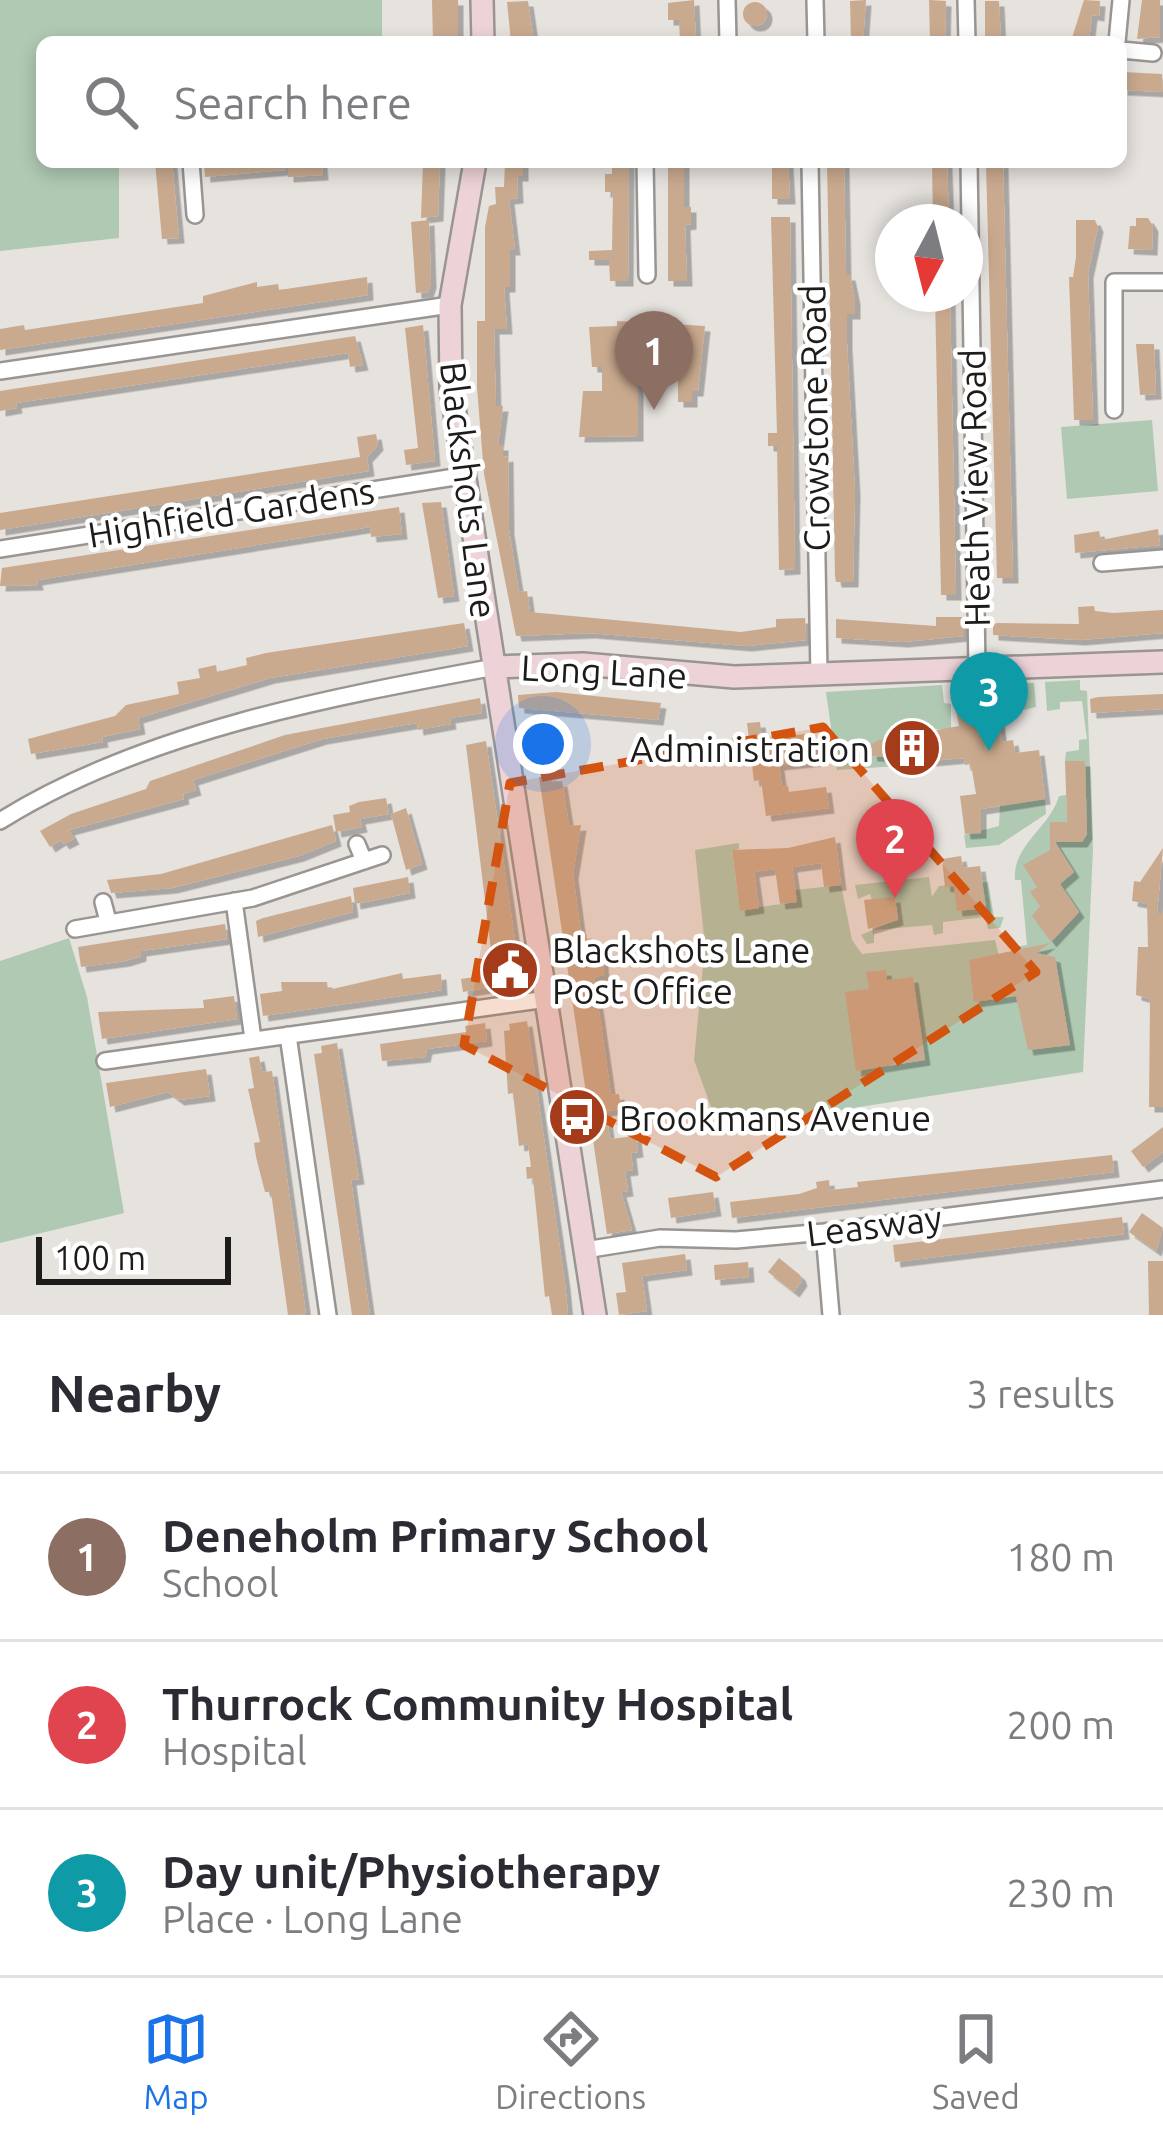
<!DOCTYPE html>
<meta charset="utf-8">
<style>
body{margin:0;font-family:Ubuntu,sans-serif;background:#f2f2f3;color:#2b2b33}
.compass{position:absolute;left:875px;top:204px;width:108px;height:108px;border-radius:50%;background:#fff;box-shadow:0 6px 18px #0003;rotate:187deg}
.scale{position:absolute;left:36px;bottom:30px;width:195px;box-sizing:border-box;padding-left:12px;border:6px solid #1e1c1b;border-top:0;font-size:33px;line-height:42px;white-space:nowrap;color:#1e1c1b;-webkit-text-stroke:9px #fff;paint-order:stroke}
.you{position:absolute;left:543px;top:744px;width:42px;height:42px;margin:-30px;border:9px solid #fff;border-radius:50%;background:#1a73e8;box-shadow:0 0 0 18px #1a73e833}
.badge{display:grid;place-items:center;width:78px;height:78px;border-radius:50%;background:#1a73e8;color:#fff;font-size:39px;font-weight:700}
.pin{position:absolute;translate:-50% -99px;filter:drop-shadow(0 3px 6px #0008)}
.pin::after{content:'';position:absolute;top:63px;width:42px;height:36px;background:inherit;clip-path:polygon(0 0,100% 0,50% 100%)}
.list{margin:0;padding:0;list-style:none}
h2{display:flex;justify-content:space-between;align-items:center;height:156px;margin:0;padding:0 48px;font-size:51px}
h2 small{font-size:39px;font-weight:400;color:#7c7c81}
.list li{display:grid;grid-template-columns:78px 1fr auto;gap:36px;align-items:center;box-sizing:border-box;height:168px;padding:0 48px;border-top:3px solid #e1e1e2}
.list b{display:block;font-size:45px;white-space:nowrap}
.list p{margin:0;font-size:39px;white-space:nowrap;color:#7c7c81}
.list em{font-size:39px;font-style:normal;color:#7c7c81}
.icon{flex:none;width:66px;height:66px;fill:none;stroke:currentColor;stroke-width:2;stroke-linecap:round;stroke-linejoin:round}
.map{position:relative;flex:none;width:1163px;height:1315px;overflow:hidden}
.search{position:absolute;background:#fff;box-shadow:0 6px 18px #0003;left:36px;right:36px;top:36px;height:132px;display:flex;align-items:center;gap:30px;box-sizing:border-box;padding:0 42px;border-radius:18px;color:#7c7c81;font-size:45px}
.sheet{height:660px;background:#fff}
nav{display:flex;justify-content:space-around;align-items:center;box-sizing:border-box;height:168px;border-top:3px solid #e1e1e2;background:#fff;font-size:33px;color:#7c7c81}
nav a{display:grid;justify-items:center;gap:6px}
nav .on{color:#1a73e8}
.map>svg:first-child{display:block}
</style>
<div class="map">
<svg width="1163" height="1315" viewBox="0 0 1163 1315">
<defs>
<filter id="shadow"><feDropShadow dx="5.5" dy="5.5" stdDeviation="0" flood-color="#0004"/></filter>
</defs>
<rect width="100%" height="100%" fill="#e6e2de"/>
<path fill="#afc9b2" d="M0 0H382V42H42V162H119V238L0 251Z
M1152 420 1158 491 1067 499 1061 427Z
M1080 680V690L1087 691 1093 849 1083 1072 719 1129 694 1060 705 946 695 850 739 843V849L732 851 740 910 796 902 795 890 841 885 852 940 862 954 995 940 999 956 1015 962 1014 947 1027 945 1021 880H1015C1012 845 1050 828 1059 796L1066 795 1067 822 1050 823V842H1081L1087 834 1065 761 1066 752 1079 750V740L1087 739 1082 701 1060 702V709L1047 711 1045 682Z
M982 683H1034L1036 707 1007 714 1002 709 1016 707 1015 696 984 700Z
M942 685 944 703 951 704V729H927L870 745 872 756 897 758 898 766 837 770 826 692Z
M1045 799 1046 814 999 845 966 848 964 835 999 826 1000 804Z
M929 877 932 897 939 886 988 882 994 917H1004L1000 928 988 929 985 917 943 922V933L934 935 932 925 874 930V943L867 944 861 935 898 919 895 898 872 900 870 894 858 899 855 885Z
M69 938 87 997 124 1213 0 1243V961Z"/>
<path fill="#caaa8f" filter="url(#shadow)" d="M432 0H458V42H433Z
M694 0 696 42H680L679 20H668V3Z
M866 0 863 42H851L850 1Z
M929 0 946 1 945 42H930Z
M1084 0 1100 1 1099 16 1092 15 1089 40 1072 38Z
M1142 0H1160V37L1137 39Z
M528 1 534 42H511L507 2Z
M985 1H999L1001 42H985Z
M743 14a12 12 0 1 1 24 0a12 12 0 1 1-24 0Z
M1123 72 1162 74 1163 92 1122 90Z
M155 162H172L179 238 162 239Z
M285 162V170L205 177 204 163Z
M288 162H322L323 175 288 177Z
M440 162 438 216 421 218 423 163Z
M505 162H523V176H517L518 198 509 199 515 250H510V287H504L507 329H494L496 406H503L498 445H503V457L508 456 509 530 519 592 527 591 530 612 741 632 776 627V619L805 618 806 640 746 646 590 633 516 636 484 474 477 388V321H485V227L489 206 496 204 495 187H504Z
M612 162H629L628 281H610L609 260H589V251L612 250 613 192H605V174H612Z
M668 162H684V207H691V224L685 225 687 281H668Z
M772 162H788L790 199H772Z
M827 162H844L846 275H850L855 299V314H847V344L855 491 853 582H836L835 576Z
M932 162H947L949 222H933Z
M1003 162 1013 578H997L986 164Z
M771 217H790L795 569 779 570 777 446H768V433H777Z
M1136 218H1148L1153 226 1152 250 1128 249 1130 226H1136Z
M429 220 431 283 428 292 416 293 411 222Z
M1076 220H1095L1098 227 1088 273 1093 420H1074L1069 277H1073L1076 257Z
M367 277 368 295 0 350V329L24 325 25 330 203 303V296L257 282V287L278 284 279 290Z
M935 294H950L956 595H941Z
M617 321 705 326 698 391H692V402H678V359L638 360V436L579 437 583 391H602V367H592L589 327 617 326Z
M423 325 435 461 406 465 404 450 418 448 405 328Z
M355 336 363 365 350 367 348 353 16 403 17 408 0 411V391Z
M1136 344H1154L1156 394 1140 395Z
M376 434 378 445 367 457 369 471 0 530V513L360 457 357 437Z
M441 502 454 596 438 598 422 503Z
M399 507 402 534 371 537 370 527 37 580 38 585 0 586 2 568Z
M1158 529 1160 545 1075 553 1074 535 1099 531 1101 540Z
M1094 606 1095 611 1113 613 1163 610V633L1080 640 993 635V624L998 623 1079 624 1078 607Z
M936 617H964V636L903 642 836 638V619L936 626Z
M464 623 468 646 270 678 138 718 140 729 102 737 103 742 31 754 28 739 115 716 126 705 179 694 177 682 200 678 198 669 216 665 217 672 247 665 246 658 266 653Z
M556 692 661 703 658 720 519 708 518 695Z
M1163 694V709L1091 713 1090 699 1098 697Z
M1015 696 1016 708 998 710 1002 742 1013 740 1015 753 1039 750 1045 799 981 809V833L965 834 960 796 976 794 971 764 965 765 964 758 907 763 906 757 872 756 870 745 879 740 959 726 955 704Z
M480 698 482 713 450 718 451 724 418 730 417 723 322 739 193 780 196 790 183 794 184 799 69 830 74 839 64 844 61 840 50 847 40 831 71 814 146 789 150 781 285 735Z
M760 722 762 739 813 733 816 761 779 765 782 787 788 786 789 792 826 787 829 808 766 816 761 780 754 781 747 723Z
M486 741 521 982 463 992 461 979 494 974 466 745Z
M1065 761H1085L1087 834 1082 842H1055L1074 872 1060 884 1079 912 1051 942 1032 916 1040 906 1030 892 1037 887 1023 865 1050 850V822H1067Z
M551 775 552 782 562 781 569 826 581 825 573 874 581 934 586 933 588 947 602 945 604 975 594 977 611 1095 619 1094 621 1109 606 1111 610 1139 636 1136 638 1152 631 1153 633 1170 625 1171 628 1191 621 1192 632 1230 607 1234 539 777Z
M386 798 389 814 360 819 362 827 336 832 333 815 350 812 349 806 359 802Z
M406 808 422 864 406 870 391 814Z
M332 825 336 841 299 856 172 888 111 893 107 880 161 874Z
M835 837 841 885 824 887 821 863 792 867 797 902 780 904 775 869 754 872 759 908 740 911 732 850 788 848Z
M1163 848 1157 913H1163V1107H1149L1150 999 1136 995 1138 947H1148L1147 904 1132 901 1134 881 1140 882Z
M961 856 963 868 980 866 986 908 957 911 954 886 945 887 942 859Z
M408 877 410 893 355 904 353 888Z
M351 896 353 912 258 937 256 921 263 918Z
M895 897 898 920 868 929 864 900Z
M225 924 227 939 141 951V956L125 961 81 967 78 947Z
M1050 943 1036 953 1055 957 1070 1045 1028 1050 1016 996 974 1002 969 960Z
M886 970 887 980 913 977 925 1060 856 1071 845 992 869 989 866 972Z
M402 973 403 979 441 974 442 990 263 1016 260 994 282 991 281 982H327L328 990Z
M234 996 237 1019 102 1039 98 1012 204 1008 203 1000Z
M527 1021 565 1283 568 1315H552L549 1296 545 1297 533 1178 527 1179 526 1167H531L528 1144 519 1146 513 1093 508 1094 504 1031 510 1030 509 1024Z
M485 1023 487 1041 427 1049 425 1057 382 1061 380 1044 466 1032 465 1026Z
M337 1043 359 1179 351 1180 370 1315H352L314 1054 322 1053 321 1046Z
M259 1056 262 1072 272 1071 306 1314 288 1315 271 1192H265L256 1157 254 1143 260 1142 248 1089 254 1088 249 1058Z
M206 1069 210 1096 179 1100 168 1092 110 1107 106 1083Z
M1163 1127V1152L1143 1167 1131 1151Z
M1112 1155 1114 1172 732 1218 730 1202 799 1194 817 1188 816 1182 829 1180 830 1190 858 1187 857 1182Z
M713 1192 716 1211 671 1218 668 1198Z
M1142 1213 1163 1228 1156 1251 1129 1232Z
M1122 1217 1124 1234 895 1262 893 1245Z
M685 1254 687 1270 642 1276 647 1311 619 1315 616 1293 626 1292 622 1263Z
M779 1258 800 1275 802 1281 794 1292 768 1272Z
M1148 1261H1163V1315H1149Z
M748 1262 749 1277 715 1280 714 1265Z"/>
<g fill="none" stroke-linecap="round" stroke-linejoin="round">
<defs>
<path id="street" d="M727 0 728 42
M815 0 816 42
M966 0 967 42
M1117 42 1121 0
M1121 50 1153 53
M191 162 195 215
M645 162 647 275
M810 162 819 675
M969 162 977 670
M0 371 450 305
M1114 410V282H1163
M0 549 461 476
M1102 563 1163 558
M0 821C142 732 331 697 495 667
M357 844 364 861
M234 901 253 1039
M103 902 108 921
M75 929 253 898 382 855
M288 1035 328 1315
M105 1061 547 999
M824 1232 831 1315
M585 1250 660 1238 736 1240 824 1232 1163 1189"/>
<path id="secondary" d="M482 0 483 42
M475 162 450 305 451 388 595 1315
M495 667 583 664 734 677 1163 662"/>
</defs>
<use href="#street" stroke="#999592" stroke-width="20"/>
<use href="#secondary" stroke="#999592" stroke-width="26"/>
<use href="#street" stroke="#fff" stroke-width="15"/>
<use href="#secondary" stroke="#edd3d8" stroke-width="21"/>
</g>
<path fill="#d4530e" fill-opacity="0.2" stroke="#d4530e" stroke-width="9" stroke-dasharray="24 15" stroke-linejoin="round" d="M823 727 1036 972 716 1177 464 1045 510 783Z"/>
<defs>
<symbol id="building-disc" viewBox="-11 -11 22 22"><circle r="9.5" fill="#a43c1c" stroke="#fff"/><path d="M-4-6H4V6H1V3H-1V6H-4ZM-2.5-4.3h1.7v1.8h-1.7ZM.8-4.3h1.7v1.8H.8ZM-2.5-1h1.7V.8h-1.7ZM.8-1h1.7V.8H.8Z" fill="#fff"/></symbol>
<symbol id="civic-disc" viewBox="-11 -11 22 22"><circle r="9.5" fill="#a43c1c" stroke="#fff"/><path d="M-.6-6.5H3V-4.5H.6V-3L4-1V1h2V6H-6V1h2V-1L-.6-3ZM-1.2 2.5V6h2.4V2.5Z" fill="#fff"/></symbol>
<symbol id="bus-disc" viewBox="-11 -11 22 22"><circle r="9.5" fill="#a43c1c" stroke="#fff"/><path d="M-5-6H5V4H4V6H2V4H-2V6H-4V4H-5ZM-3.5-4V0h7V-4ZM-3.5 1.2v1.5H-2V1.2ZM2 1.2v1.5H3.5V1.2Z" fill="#fff"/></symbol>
</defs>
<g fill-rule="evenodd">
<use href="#building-disc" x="879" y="715" width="66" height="66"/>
<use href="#civic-disc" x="477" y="937" width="66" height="66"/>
<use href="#bus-disc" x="544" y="1084" width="66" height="66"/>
</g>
<g text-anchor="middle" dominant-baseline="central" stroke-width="9" stroke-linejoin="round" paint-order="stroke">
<g font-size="36" fill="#1e1c1b" stroke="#fff">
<text transform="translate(814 418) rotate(-91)">Crowstone Road</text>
<text transform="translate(974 488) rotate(-91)">Heath View Road</text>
<text transform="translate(469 490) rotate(83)">Blackshots Lane</text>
<text transform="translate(231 512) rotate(-9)">Highfield Gardens</text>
<text transform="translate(604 671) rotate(3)">Long Lane</text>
<text transform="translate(874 1225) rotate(-7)">Leasway</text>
</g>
<g font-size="36" fill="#1e1c1b" stroke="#fff" text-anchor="start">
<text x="870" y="748" text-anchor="end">Administration</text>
<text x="552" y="949">Blackshots Lane<tspan x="552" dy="41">Post Office</tspan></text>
<text x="619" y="1117">Brookmans Avenue</text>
</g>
</g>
</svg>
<svg class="compass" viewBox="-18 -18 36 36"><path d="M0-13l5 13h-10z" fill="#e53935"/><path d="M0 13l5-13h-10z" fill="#7c7c81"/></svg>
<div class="scale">100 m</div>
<div class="you"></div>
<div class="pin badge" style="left:654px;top:410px;background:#8d6e63">1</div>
<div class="pin badge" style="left:895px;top:898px;background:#e0444e">2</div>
<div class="pin badge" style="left:989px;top:751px;background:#0f9aa8">3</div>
<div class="search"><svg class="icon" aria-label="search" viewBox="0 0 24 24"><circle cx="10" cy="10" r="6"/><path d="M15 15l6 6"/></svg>Search here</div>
</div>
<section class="sheet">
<h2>Nearby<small>3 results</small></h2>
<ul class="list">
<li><span class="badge" style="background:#8d6e63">1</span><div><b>Deneholm Primary School</b><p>School</p></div><em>180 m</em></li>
<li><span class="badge" style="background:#e0444e">2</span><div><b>Thurrock Community Hospital</b><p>Hospital</p></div><em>200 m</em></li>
<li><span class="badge" style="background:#0f9aa8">3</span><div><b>Day unit/Physiotherapy</b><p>Place · Long Lane</p></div><em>230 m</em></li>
</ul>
</section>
<nav>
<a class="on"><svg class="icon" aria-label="map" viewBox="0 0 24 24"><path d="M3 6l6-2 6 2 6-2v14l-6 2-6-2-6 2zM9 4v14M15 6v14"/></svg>Map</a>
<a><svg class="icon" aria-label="directions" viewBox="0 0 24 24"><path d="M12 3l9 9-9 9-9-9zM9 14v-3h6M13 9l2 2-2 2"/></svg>Directions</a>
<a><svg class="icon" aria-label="saved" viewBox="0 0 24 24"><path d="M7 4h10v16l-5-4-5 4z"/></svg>Saved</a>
</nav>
